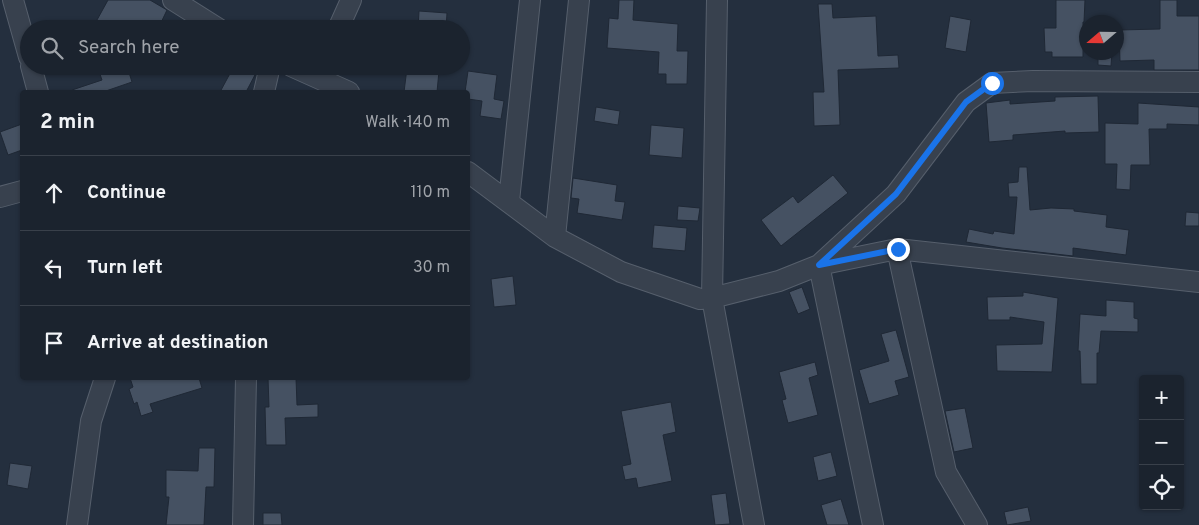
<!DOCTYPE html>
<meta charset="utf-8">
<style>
body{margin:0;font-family:Overpass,sans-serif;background:#282f3a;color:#f1f3f6}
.controls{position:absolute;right:15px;bottom:15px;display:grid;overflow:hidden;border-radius:5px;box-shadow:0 1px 4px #0004}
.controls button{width:45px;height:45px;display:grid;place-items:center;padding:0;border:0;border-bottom:1px solid #39404a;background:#1b232e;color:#f1f3f6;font:25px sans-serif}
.compass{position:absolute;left:1079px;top:15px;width:45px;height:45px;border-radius:50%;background:#1b232e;box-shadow:0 1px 4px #0004;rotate:250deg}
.stop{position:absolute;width:15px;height:15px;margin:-11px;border:4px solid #1a73e8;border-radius:50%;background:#fff}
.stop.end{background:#1a73e8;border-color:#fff;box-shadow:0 1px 5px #0008}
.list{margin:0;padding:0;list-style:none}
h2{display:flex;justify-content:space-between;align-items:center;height:65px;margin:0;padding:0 20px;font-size:21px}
h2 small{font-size:16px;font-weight:400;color:#a0a4aa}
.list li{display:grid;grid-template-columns:32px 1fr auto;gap:15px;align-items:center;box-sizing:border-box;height:75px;padding:0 20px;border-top:1px solid #39404a}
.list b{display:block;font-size:19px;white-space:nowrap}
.list em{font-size:16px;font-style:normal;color:#a0a4aa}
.icon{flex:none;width:28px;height:28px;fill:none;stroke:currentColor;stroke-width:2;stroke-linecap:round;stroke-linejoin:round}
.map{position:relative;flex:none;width:1199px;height:525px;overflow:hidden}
.search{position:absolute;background:#1b232e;box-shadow:0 1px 4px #0004;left:20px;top:20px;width:450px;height:55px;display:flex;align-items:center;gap:12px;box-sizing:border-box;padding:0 18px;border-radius:28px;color:#a0a4aa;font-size:19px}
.panel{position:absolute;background:#1b232e;box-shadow:0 1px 4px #0004;left:20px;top:90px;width:450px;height:290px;border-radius:5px}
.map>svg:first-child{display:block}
</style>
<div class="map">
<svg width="1199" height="525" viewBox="0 0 1199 525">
<rect width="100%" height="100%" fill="#242f3e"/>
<path fill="#455162" stroke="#1f2835" d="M108 0H150L167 10 158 29H92Z
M619 0H634L633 20 678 24 677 51H688L687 84H666V74H658L659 52 607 48 609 18 618 19Z
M1056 0H1085L1084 22H1083V57H1052V52H1045L1044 28H1056Z
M1160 0H1177V16H1199V70H1154V60L1120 61 1119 30 1160 29Z
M818 4H832L833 18 876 16 878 56 898 55 899 68 838 70 840 125 814 126 813 92H824Z
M419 11 447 13 446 29H418Z
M950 16 971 20 966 52 945 48Z
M1098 52H1112L1111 66 1098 65Z
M97 66H127L132 82 103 92H73L72 90 102 80Z
M234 66H258L256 73 246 92H220Z
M407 68 439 71 437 92H404Z
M468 71 497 75 494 99 504 101 501 119 480 116 482 101 468 99V92H465Z
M1098 96 1099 132 1065 133V131L1013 135V140L989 142 986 103 1010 100V104L1055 101V97Z
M1138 103 1199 107V125L1167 124V129H1149L1150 165H1131L1130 190 1116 189 1117 164H1105V123L1138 124Z
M596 107 620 111 618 125 594 121Z
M22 124V150L8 155 0 132Z
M651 125 684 128 682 158 649 155Z
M1019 167H1027L1030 210 1051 208 1074 209V211L1107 215 1106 227 1129 230 1126 255 1073 248V256L1002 248 966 242 969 229 993 234 994 231 1014 234 1017 197H1009L1008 183 1018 182Z
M833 175 848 193 781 246 761 220 793 196 798 203Z
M573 178 617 185 615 201 625 202 622 220 577 213 579 199 571 198Z
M678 206 700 208 698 221 677 220Z
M1186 212 1199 213V226H1185Z
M654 225 687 228 685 251 652 248Z
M513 276 516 305 494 307 491 279Z
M802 287 810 309 798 314 789 292Z
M1023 292 1058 298 1052 372 997 371 996 345 1042 344 1044 322 1010 317V320H988L987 297 1023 296Z
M1106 300 1134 302V318L1138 319V332L1101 331 1099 353H1097V384H1081L1080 351H1078L1080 314 1106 316Z
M896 330 909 377 895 381 899 395 869 404 859 370 889 361 881 334Z
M815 362 818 375 809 378 818 415 788 423 782 400 786 399 779 372Z
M130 378H199L202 388 150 404 153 412 141 416 137 402 134 404 129 389 133 387Z
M268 378H296L297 405 318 404V417L285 418 286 445H266L265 407H269Z
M671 402 676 432 663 435 672 481 638 488 636 478 625 480 622 466 631 464 621 411Z
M965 408 973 448 954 452 945 411Z
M199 448H215L214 487H206L204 525H166L169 497H166V470L198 471Z
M831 452 837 476 818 481 813 457Z
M10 463 32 466 28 489 7 485Z
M726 493 730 524 715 525 711 495Z
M841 499 849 525H827L821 505Z
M1028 507 1031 521 1007 525 1004 512Z
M263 513H281L282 525H263Z"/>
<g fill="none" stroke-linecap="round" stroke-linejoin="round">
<defs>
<path id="minor" d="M13 0 29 57
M173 0 219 29
M717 0 712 298 754 525
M338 29 351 0
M31 66 38 92
M291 66 349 92
M264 92 270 66
M468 172 555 237 621 272 700 299 712 298 779 281 819 265 896 194 966 102 992 83 1033 81 1199 82
M0 197 22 191
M509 201 530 0
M555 237 579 0
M897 249 946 472 977 525
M77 525 91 421 105 378
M243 525 246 378
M873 525 819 265 897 249 1199 282"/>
</defs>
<use href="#minor" stroke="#565f6c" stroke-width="22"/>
<use href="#minor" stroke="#38414e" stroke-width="20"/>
</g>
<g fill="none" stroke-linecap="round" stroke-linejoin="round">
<path stroke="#1a73e8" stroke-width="6" d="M898 249 819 265 896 194 966 102 992 83"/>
</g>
</svg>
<div class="controls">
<button>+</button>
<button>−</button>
<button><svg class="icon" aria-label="locate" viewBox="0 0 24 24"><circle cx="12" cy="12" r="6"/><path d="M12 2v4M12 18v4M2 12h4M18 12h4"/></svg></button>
</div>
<svg class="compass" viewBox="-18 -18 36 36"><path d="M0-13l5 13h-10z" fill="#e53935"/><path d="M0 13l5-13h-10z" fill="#a0a4aa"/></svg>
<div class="stop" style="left:992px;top:83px"></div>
<div class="stop end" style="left:898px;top:249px"></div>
<div class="search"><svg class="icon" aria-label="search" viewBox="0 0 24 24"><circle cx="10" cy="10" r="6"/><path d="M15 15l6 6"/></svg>Search here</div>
<section class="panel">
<h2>2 min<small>Walk · 140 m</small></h2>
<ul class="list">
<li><svg class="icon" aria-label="ahead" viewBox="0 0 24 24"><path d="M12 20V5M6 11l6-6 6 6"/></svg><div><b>Continue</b></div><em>110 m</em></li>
<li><svg class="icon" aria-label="left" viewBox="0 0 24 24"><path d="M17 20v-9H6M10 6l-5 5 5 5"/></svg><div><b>Turn left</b></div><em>30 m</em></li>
<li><svg class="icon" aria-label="arrive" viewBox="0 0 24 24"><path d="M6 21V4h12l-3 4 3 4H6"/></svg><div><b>Arrive at destination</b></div></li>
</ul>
</section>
</div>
